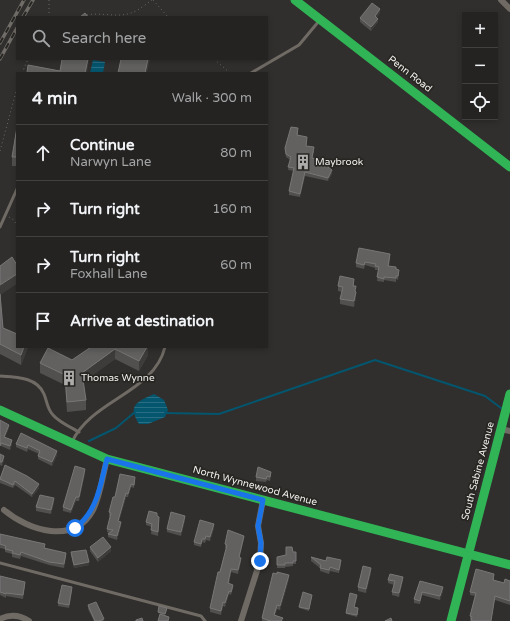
<!DOCTYPE html>
<meta charset="utf-8">
<style>
body{margin:0;font-family:"Varela Round",sans-serif;background:#2c2b2a;color:#f1f3f6}
.controls{position:absolute;right:12px;top:12px;display:grid;overflow:hidden;border-radius:0px;box-shadow:0 2px 6px #0003}
.controls button{width:36px;height:36px;display:grid;place-items:center;padding:0;border:0;border-bottom:1px solid #414040;background:#242322;color:#f1f3f6;font:20px sans-serif}
.stop{position:absolute;width:12px;height:12px;margin:-9px;border:3px solid #1a73e8;border-radius:50%;background:#fff}
.stop.end{background:#1a73e8;border-color:#fff;box-shadow:0 1px 4px #0008}
.list{margin:0;padding:0;list-style:none}
h2{display:flex;justify-content:space-between;align-items:center;height:52px;margin:0;padding:0 16px;font-size:17px}
h2 small{font-size:13px;font-weight:400;color:#a3a4a5}
.list li{display:grid;grid-template-columns:26px 1fr auto;gap:12px;align-items:center;box-sizing:border-box;height:56px;padding:0 16px;border-top:1px solid #414040}
.list b{display:block;font-size:15px;white-space:nowrap}
.list p{margin:0;font-size:13px;white-space:nowrap;color:#a3a4a5}
.list em{font-size:13px;font-style:normal;color:#a3a4a5}
.icon{flex:none;width:22px;height:22px;fill:none;stroke:currentColor;stroke-width:2;stroke-linecap:round;stroke-linejoin:round}
.map{position:relative;flex:none;width:510px;height:621px;overflow:hidden}
.search{position:absolute;background:#242322;box-shadow:0 2px 6px #0003;left:16px;top:16px;width:252px;height:44px;display:flex;align-items:center;gap:10px;box-sizing:border-box;padding:0 14px;border-radius:0px;color:#a3a4a5;font-size:15px}
.panel{position:absolute;background:#242322;box-shadow:0 2px 6px #0003;left:16px;top:72px;width:252px;height:276px;border-radius:0px}
.map>svg:first-child{display:block}
</style>
<div class="map">
<svg width="510" height="621" viewBox="0 0 510 621">
<defs>
<pattern id="water-rules" width="6" height="5" patternUnits="userSpaceOnUse"><rect width="6" height="5" fill="#04556e"/><path d="M0 2.5h6" fill="none" stroke="#296e83"/></pattern>
</defs>
<rect width="100%" height="100%" fill="#302f2d"/>
<path fill="url(#water-rules)" d="M93 60 105 62 103 73H90Z
M154 394 164 400 168 410 165 417 148 424H139C127 405 137 402 154 394Z"/>
<g fill="none" stroke-linecap="round" stroke-linejoin="round">
<path stroke="#04556e" stroke-width="2" d="M165 413 219 414 375 360 485 396 501 408
M89 441 116 428 135 412"/>
<path stroke="#6c6863" stroke-width="1" stroke-dasharray="1 3" stroke-linecap="butt" d="M153 0 168 17
M87 15C101 12 117 18 131 13 138 11 146 4 152 0
M49 17V0
M214 59 230 73
M22 73 28 59
M0 151 17 88
M9 217 14 220 17 226"/>
<path stroke="#6f6a63" stroke-width="3" d="M251 73 299 45 319 21
M0 227 17 189
M0 376C16 377 37 377 44 394 47 401 47 409 53 415 59 422 70 427 79 432
M72 442C91 400 154 393 165 347
M0 563 201 616 205 621"/>
<path stroke="#6f6a63" stroke-width="6" d="M501 0 510 9
M501 429 510 431
M4 510C29 531 74 545 93 510 100 497 103 474 107 459
M0 619C10 614 20 615 29 621
M241 621 260 561 261 543 258 526 263 500"/>
<path stroke="#30b455" stroke-width="9" d="M295 0 510 167
M0 410 107 459 510 565
M451 621 510 394"/>
<defs>
<path id="rail" d="M23 17 33 0
M0 43 24 0
M0 59 17 28"/>
</defs>
<use href="#rail" stroke="#706d69" stroke-width="3.5"/>
<use href="#rail" stroke="#282622" stroke-width="2" stroke-dasharray="6" stroke-linecap="butt"/>
</g>
<path fill="#51504f" d="M380 13 377 17 378 22 371 31 360 22V18Z
M17 127V166H12V157Z
M298 132V135L307 140 306 146 314 151 312 158 330 165 329 167 332 174 328 181 305 176 300 197 289 195V191L294 171 288 170 290 160 286 157 285 151V148Z
M390 258 389 266 396 269 399 273 398 280 396 279V282L384 280V282L377 281 378 270H375V268L365 265 364 269 356 267V263Z
M0 266V295L3 328 28 347 21 365 0 354Z
M354 284V286L356 297 354 307 340 304V299L342 292 338 291V286Z
M91 347H148V355L139 371 115 359 83 382 86 400V410L67 412 65 385 40 373V363L72 360Z
M0 420 9 428 5 437 12 444 10 450 1 446Z
M21 433 57 455 52 466 38 459V456L39 454 28 449 27 452 16 447V444Z
M0 454 4 460 2 466 0 465Z
M5 465 39 488 32 497 15 485 13 488 0 483V479Z
M85 473 79 501H76L71 513 63 511V507Z
M120 474 135 481 134 488 131 487 128 497H126L119 521 121 525 117 540 108 537V534L109 533 107 532V529L110 516H109V512L115 497Z
M271 475 270 481 267 480 266 482 256 481V477Z
M54 502 51 514 36 511V507Z
M157 516 159 520 158 536 151 534 152 527 146 525V522Z
M185 520 181 536 167 532V529Z
M214 528 210 541 206 540 205 543 202 542 201 547 194 545V542Z
M0 533V534L45 548 66 556 64 568 49 565 21 556 20 559 12 557V554L5 552V549L0 548Z
M244 539 239 557 241 561 238 574 231 572 229 584 233 588 231 595 229 594 225 607 223 606 221 615 210 612V608L226 548H225V544Z
M90 547 111 551 98 562 90 551Z
M71 552 89 565 74 568 71 555Z
M293 552H296V564H293V566L285 567V568H277V557L286 555Z
M311 557 326 561 341 564 339 573 330 571 329 574 320 571V568L311 561Z
M371 572 366 593 358 591V587Z
M0 576 25 585 23 599 6 596V598L0 595Z
M494 578V580L504 583 510 581V605L495 600 471 620H470V616L475 596 470 595V592Z
M289 579 280 610 277 609 275 615 283 621H262V618Z
M388 580H403L399 597 392 595V592L394 585 388 583Z
M420 581 443 591 440 600 422 595 420 604 414 603V599Z
M72 590 69 608 58 606V603Z
M312 596 309 611 299 608V607Z
M357 596 354 607 358 610 357 617 346 614V613Z
M88 605 104 621H94L88 609Z
M167 610 165 615 158 613V612Z"/>
<path fill="#3d3c3a" d="M380 9V13L375 19V16Z
M378 19V22L371 31V27Z
M88 59H89L87 73H85Z
M148 59H150L147 73H145Z
M332 170V174L328 181V178Z
M305 172V176L300 197V194Z
M17 274V284L0 295V285Z
M356 292V297L354 307V301Z
M24 347H28V348L21 365V355Z
M147 347H148V355L139 371V361Z
M115 349V359L82 383V373Z
M9 425V428L4 440V437Z
M12 440V444L10 450V446Z
M57 451V455L52 466V462Z
M4 456V460L2 466V462Z
M85 469V473L79 501V497Z
M39 484V488L32 497V494Z
M131 484V487L128 497V494Z
M126 493V497L118 524V521Z
M76 497V501L71 513V510Z
M54 498V502L51 514V510Z
M185 516V520L181 536V532Z
M121 522V525L117 540V536Z
M214 524V528L210 541V537Z
M244 536V539L239 561V557Z
M111 547V551L98 562V558Z
M241 558V561L238 574V570Z
M341 560V564L339 573V570Z
M89 562V565L74 568V565Z
M371 568V572L366 593V589Z
M231 569V572L228 587V583Z
M289 575V579L280 610V606Z
M403 577V580L399 597V593Z
M72 587V590L69 608V605Z
M443 587V591L440 600V596Z
M229 591V594L225 607V603Z
M422 592V595L420 604V601Z
M495 596V600L491 621Z
M223 602V606L221 615V611Z"/>
<path fill="#626160" stroke="#797776" d="M372 3 380 9 375 16 378 19 371 27 360 18Z
M85 13 88 17H80Z
M62 59H88L85 73H27L28 65 60 71Z
M121 59H148L145 73H118Z
M17 127V157H12Z
M291 127 298 128 297 135 307 137 306 146 314 147 312 158 330 161 328 167 332 170 328 178 305 172 300 194 289 191 294 168 288 167 291 157 286 154 285 148Z
M359 248 390 254 388 266 396 267V269L399 270 398 276H396V278L384 277V279L377 277 379 267 375 266 376 264 365 262 364 265 356 263Z
M12 257 17 265V274L0 285V266Z
M340 276 354 279 353 286H356L355 291 356 292 354 301 340 299 343 287 338 286Z
M0 294 3 328 17 334V347H24L21 355 0 344Z
M91 347H147L139 361 115 349 82 373 86 400 67 402 65 375 40 363 48 348 72 360Z
M0 420 9 425 4 437 12 440 10 446 1 443 0 446Z
M21 433 57 451 52 462 38 456 40 451 28 445 27 448 16 444Z
M0 454 4 456 2 462H0Z
M5 465 27 476 39 484 32 494 15 481 13 485 0 479Z
M75 466 85 469 79 497H76L71 510 63 507Z
M258 467 271 472 270 477 267 476 266 479 256 477Z
M120 474 135 477 134 485 131 484 128 494 126 493 118 521 121 522 117 536 108 534 113 530 107 529 111 513 109 512 113 497H115Z
M40 495 54 498 51 510 36 507Z
M149 511 157 513V516L159 517 158 532 151 530 152 524 146 522Z
M171 512 185 516 181 532 167 529Z
M200 520 214 524 210 537 206 536 205 539H202L201 544 194 542Z
M228 530 244 536 239 557 241 558 238 570 231 569 228 583 233 585 231 592 229 591 225 603 223 602 221 611 210 608 218 572H220L227 545 225 544Z
M0 534 45 544 44 548 66 553 64 564 49 562 21 552 20 555 12 553 13 551 5 549 6 546 0 544Z
M103 537 111 547 98 558 90 547Z
M286 547H292L293 552H296V561H293V563H285V565H277V557L286 555Z
M86 550 89 562 74 565 71 552Z
M311 557 326 561 327 557 341 560 339 570 330 567 329 570 320 568 321 565Z
M363 566 371 568 366 589 358 587Z
M476 569 494 574 493 580 504 583 505 579 510 581V601L495 596 491 621H471L472 617 470 616 476 593 470 592Z
M277 572 289 575 280 606 277 605 274 615 283 618 281 621H269H270L262 618 273 573 277 574Z
M390 574 403 577 399 593 392 592 395 581 388 580Z
M0 576 25 582 23 595 6 593V594L0 592Z
M420 581 443 587 440 596 422 592 420 601 414 599Z
M62 585 72 587 69 605 58 603Z
M303 592 312 595 309 609 299 607Z
M350 593 357 595 354 607 358 608 357 615 346 613Z
M96 602 104 619 99 621H95L88 605Z
M159 606 167 608 165 614 158 612Z
M160 614 169 617 168 621H158Z
M142 618 143 621H136V620Z
M391 618 392 621H385Z"/>
<g fill="none" stroke-linecap="round" stroke-linejoin="round">
<path stroke="#1a73e8" stroke-width="5" d="M75 528C98 511 100 485 107 459L263 500 258 526 261 543 260 561"/>
</g>
<defs>
<symbol id="building-bare" viewBox="-9 -9 18 18"><path d="M-4-6H4V6H1V3H-1V6H-4ZM-2.5-4.3h1.7v1.8h-1.7ZM.8-4.3h1.7v1.8H.8ZM-2.5-1h1.7V.8h-1.7ZM.8-1h1.7V.8H.8Z" fill="#adacaa" stroke="#282622" stroke-width="2.5" paint-order="stroke"/></symbol>
</defs>
<g fill-rule="evenodd">
<use href="#building-bare" x="292" y="151" width="22" height="22"/>
<use href="#building-bare" x="58" y="367" width="22" height="22"/>
</g>
<g text-anchor="middle" dominant-baseline="central" stroke-width="3.5" stroke-linejoin="round" paint-order="stroke">
<g font-size="10" fill="#f1efed" stroke="#282622">
<text transform="translate(410 74) rotate(38)">Penn Road</text>
<text transform="translate(478 471) rotate(-75)">South Sabine Avenue</text>
<text transform="translate(255 486) rotate(15)">North Wynnewood Avenue</text>
</g>
<g font-size="10" fill="#f1efed" stroke="#282622" text-anchor="start">
<text x="315" y="162">Maybrook</text>
<text x="81" y="378">Thomas Wynne</text>
</g>
</g>
</svg>
<div class="controls">
<button>+</button>
<button>−</button>
<button><svg class="icon" aria-label="locate" viewBox="0 0 24 24"><circle cx="12" cy="12" r="6"/><path d="M12 2v4M12 18v4M2 12h4M18 12h4"/></svg></button>
</div>
<div class="stop" style="left:75px;top:528px"></div>
<div class="stop end" style="left:260px;top:561px"></div>
<div class="search"><svg class="icon" aria-label="search" viewBox="0 0 24 24"><circle cx="10" cy="10" r="6"/><path d="M15 15l6 6"/></svg>Search here</div>
<section class="panel">
<h2>4 min<small>Walk · 300 m</small></h2>
<ul class="list">
<li><svg class="icon" aria-label="ahead" viewBox="0 0 24 24"><path d="M12 20V5M6 11l6-6 6 6"/></svg><div><b>Continue</b><p>Narwyn Lane</p></div><em>80 m</em></li>
<li><svg class="icon" aria-label="right" viewBox="0 0 24 24"><path d="M7 20v-9h11M14 6l5 5-5 5"/></svg><div><b>Turn right</b></div><em>160 m</em></li>
<li><svg class="icon" aria-label="right" viewBox="0 0 24 24"><path d="M7 20v-9h11M14 6l5 5-5 5"/></svg><div><b>Turn right</b><p>Foxhall Lane</p></div><em>60 m</em></li>
<li><svg class="icon" aria-label="arrive" viewBox="0 0 24 24"><path d="M6 21V4h12l-3 4 3 4H6"/></svg><div><b>Arrive at destination</b></div></li>
</ul>
</section>
</div>
